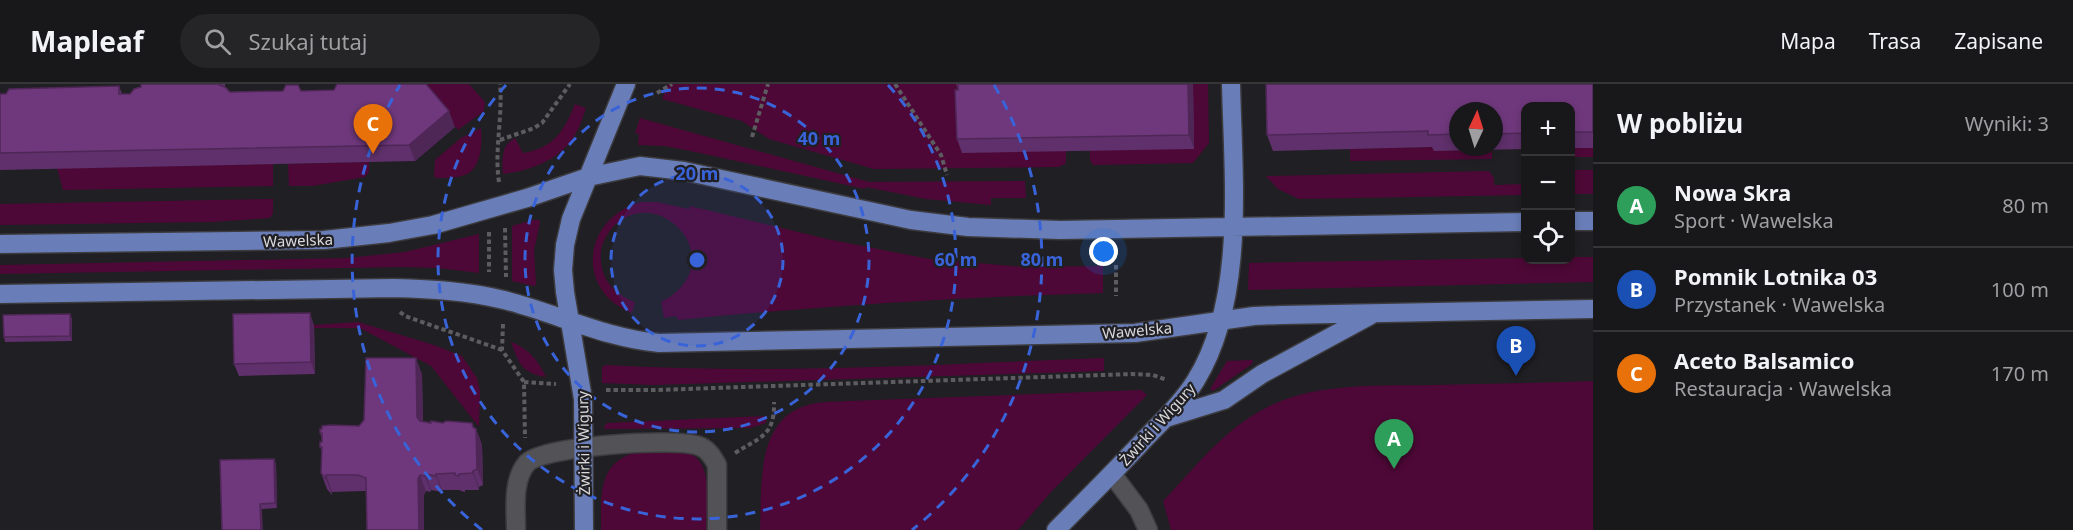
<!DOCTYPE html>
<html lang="pl">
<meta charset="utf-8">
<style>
body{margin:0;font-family:"Noto Sans",sans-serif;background:#252427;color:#f1f3f6}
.controls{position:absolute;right:18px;top:18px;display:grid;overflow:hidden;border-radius:12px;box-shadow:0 3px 9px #0003}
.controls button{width:54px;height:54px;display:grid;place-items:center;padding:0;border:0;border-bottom:2px solid #363639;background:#18171a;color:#f1f3f6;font:30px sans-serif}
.compass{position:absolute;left:1449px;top:18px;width:54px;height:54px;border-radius:50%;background:#18171a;box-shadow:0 3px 9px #0003;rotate:4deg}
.you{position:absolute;left:1104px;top:168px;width:21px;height:21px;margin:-15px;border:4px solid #fff;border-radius:50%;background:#1a73e8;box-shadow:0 0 0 9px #1a73e833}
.badge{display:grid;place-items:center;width:39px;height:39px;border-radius:50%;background:#f6a247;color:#fff;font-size:20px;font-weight:700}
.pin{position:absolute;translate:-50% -50px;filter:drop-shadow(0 2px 3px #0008)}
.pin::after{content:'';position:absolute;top:32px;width:21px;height:18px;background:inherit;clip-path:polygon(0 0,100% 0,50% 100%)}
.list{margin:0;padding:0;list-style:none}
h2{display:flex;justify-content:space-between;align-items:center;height:78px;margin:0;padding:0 24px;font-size:26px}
h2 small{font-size:20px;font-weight:400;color:#9f9fa2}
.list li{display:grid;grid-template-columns:39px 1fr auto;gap:18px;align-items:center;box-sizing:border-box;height:84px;padding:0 24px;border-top:2px solid #363639}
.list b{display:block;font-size:22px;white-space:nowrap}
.list p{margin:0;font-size:20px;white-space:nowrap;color:#9f9fa2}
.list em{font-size:20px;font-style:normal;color:#9f9fa2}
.icon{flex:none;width:33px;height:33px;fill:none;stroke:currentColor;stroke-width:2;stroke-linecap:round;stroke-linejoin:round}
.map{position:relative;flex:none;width:1593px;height:446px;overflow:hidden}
header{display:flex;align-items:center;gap:36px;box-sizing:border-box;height:84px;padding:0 30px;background:#18171a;border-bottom:2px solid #363639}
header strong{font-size:28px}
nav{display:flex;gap:33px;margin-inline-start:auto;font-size:21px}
.search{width:420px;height:54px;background:#252427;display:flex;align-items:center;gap:15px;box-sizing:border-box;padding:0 21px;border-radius:33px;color:#9f9fa2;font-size:22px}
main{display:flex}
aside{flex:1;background:#18171a}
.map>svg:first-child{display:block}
</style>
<header>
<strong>Mapleaf</strong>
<div class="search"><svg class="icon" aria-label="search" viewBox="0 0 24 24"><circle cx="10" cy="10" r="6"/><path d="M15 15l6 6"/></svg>Szukaj tutaj</div>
<nav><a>Mapa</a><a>Trasa</a><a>Zapisane</a></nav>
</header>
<main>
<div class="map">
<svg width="1593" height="446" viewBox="0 0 1593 446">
<rect width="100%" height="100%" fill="#201f23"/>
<path fill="#4e0837" d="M418 0H469L485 18 484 27 458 46Z
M668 0H960L1066 67V79L1059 83 874 85 769 55 742 37 662 15Z
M1193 0H1208L1209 59 1193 79 1093 81 1090 76V67Z
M575 20 586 24C582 36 578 49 570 58 555 78 527 87 503 90 502 76 501 61 515 54L523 69C554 64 564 47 575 20Z
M640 34 869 98 1025 97 1026 114H991V121L926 115 866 103 865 105 686 66 664 62 638 61 639 50 635 49Z
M481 44C482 58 482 82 467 90 460 94 446 94 438 94L434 93 435 76 461 54Z
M1434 63V67L1492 66V75L1350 77V65Z
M1571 64H1593V73H1571Z
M369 78V88L365 93 312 102H289L288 80Z
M273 80V102L63 106 57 84Z
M1571 86H1593V110H1571Z
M1489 87 1494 94V101L1525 100V111L1299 115 1278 105 1266 92Z
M273 115V129L270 134 212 138 0 141V120Z
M641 118H657L689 125 690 122 827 155 929 175 1024 183 1103 182V209C961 213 820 222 678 236L676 232 664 234 661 218C736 179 658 94 612 144 604 154 599 165 601 178 603 199 617 211 635 218L632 229C574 206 583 134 641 118Z
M533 136H539L540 139 534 166 536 201 534 202 512 197V142Z
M479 150V189L439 184 404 183 0 190V181L347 174 405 168Z
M1571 173H1593V198L1248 206 1249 179 1525 174 1526 176H1570Z
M358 238 434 261 462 272 477 294 480 307 479 343 431 282 360 244H314V241Z
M511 258C528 264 539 277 546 293 521 289 519 279 511 258Z
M1104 274V287L654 301 602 299V283L606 281C772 291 938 280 1104 274Z
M1253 276 1252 280 1213 307 1210 305 1227 277Z
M1593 297V446H1171L1163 417C1194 385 1224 345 1264 325 1312 298 1379 302 1433 301 1487 300 1540 299 1593 297Z
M1141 306 1147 311 1051 408 1018 446H760C762 401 755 332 812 320 824 317 837 318 849 317Z
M766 332V339L750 344 604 345 605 341 607 339Z
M638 368C652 368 670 365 684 368 716 374 706 423 706 446H601C601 413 597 377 638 368Z"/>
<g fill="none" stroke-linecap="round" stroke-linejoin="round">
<defs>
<path id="minor" d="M1112 390 1139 426 1148 446
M516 446C516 426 512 396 527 379 543 362 676 353 699 362 708 365 713 373 717 381V446"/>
<path id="major" d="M1570 137H1593
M0 160 324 156 389 149 433 141 527 114 588 93 640 82 684 87 911 136 968 143 1060 146 1526 138
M0 210 394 204C431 205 467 207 504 216 556 229 604 254 659 259L1135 249 1254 232 1281 231 1593 225
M1166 334 1224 316 1262 290 1371 231
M584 446 583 315 565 208 563 186 565 161 571 135 626 0
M1056 446C1085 417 1114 388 1142 358 1161 338 1182 319 1196 296 1246 215 1233 92 1231 0"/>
</defs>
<use href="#minor" stroke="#3c3b3e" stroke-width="21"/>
<use href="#major" stroke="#3c3b3e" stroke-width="21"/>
<path stroke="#5d5c60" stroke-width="4" stroke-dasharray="4.5 3" stroke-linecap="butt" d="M895 0 941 71 947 91
M657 9 672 0
M752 53 768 0
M500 56 534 44 542 39 570 0
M499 98C494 66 503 33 500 0
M505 144 506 193
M489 148V188
M1116 181V212
M400 228 405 232 502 266
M503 240 502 266 524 298 525 354
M524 298 556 300
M606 306H655L1132 290 1153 291 1167 296
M735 369C760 353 775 352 774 318"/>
<use href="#minor" stroke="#535257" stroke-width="18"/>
<use href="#major" stroke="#697db8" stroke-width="18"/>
</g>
<path fill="#5f306b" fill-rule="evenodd" d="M141 0H225V3L230 8 301 7 455 43 415 77 0 86V10L119 2 122 10H130L141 3Z
M956 0H1193L1194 65 962 69 957 55 958 6Z
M1593 0V64H1570V22H1526V65L1434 67 1432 63 1273 67 1267 51ZM1458 27H1494V63H1458Z
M70 230 72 235V257L5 258 4 253Z
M314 241 315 290 239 292 234 280Z
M422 290 423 337 431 339H472L473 344 476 345 482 361 483 401 479 403V406H465V408L461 407 460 406H442V408L431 406V408L426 407 424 411 364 407 332 408V411L327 405 321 389 322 367 320 363 322 358V355L320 349 322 345 359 342Z
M274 375 276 380 277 424 262 425 222 446Z"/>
<path fill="#4e2757" d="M1188 0H1193L1194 65 1189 51Z
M449 27 455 43 415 77 409 61Z
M310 229 314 241 315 290 311 278Z
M70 230 72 235V257L70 252Z
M416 274 422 290 423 349 417 333Z
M472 339 476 351V345L482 361 483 401 477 385Z
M274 375 276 380 277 424 275 419Z
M473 387 479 403V406L473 389Z
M426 390 431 406V408L425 392Z
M436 390 442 406V408L436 392Z
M326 391 332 408V411L326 395Z
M420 391 426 407 424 411V446H419L418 395Z
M260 420 262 425 263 446H261Z"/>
<path fill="#6f387c" stroke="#4e2757" stroke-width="1.5" d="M141 0H219V1L225 3 230 8 283 7 286 1H298L301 7 334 6 337 0H426L449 27 409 61 0 69V10H6L9 5 119 2V10H130L134 5 141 3Z
M958 0H1188L1189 51 957 55 955 6H958Z
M1266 0H1593V48H1570V22H1526V49L1494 50V27H1458V50L1428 51V47L1267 51Z
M310 229 311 278 234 280 233 230Z
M70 230V252L4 253 3 231Z
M366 274H416L417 333 420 337 431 339V337L443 339 446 337 472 339 473 343 476 345 477 385 473 387V389L459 390V392L455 391V389L436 390V392L426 390 425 392 420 391 418 395 419 446H367L366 394 358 391H326V395L321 389 322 363H320V358H322V349H320V345H322V342L331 341 359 342 364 336Z
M274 375 275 419 260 420 261 446H222L220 376Z"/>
<circle cx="697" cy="176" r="86" fill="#3963d9" fill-opacity=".12"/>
<g fill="none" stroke="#3963d9" stroke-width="3" stroke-dasharray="10 8">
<circle cx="697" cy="176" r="86"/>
<circle cx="697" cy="176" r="172"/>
<path d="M888 1A259 259 0 1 1 506 1"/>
<path d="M482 446A345 345 0 0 1 400 1M994 1A345 345 0 0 1 912 446"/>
</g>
<g text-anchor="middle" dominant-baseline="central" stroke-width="4.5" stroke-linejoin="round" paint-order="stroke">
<g font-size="15" fill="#dadadd" stroke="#201f23">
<text transform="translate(298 156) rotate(-2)">Wawelska</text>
<text transform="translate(1137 246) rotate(-5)">Wawelska</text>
<text transform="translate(1157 340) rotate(-48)">Żwirki i Wigury</text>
<text transform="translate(583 359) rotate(-91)">Żwirki i Wigury</text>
</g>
</g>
<circle cx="697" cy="176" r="9" fill="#3963d9" stroke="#201f23" stroke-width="3"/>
<g font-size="18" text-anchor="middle" font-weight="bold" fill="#3963d9" stroke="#201f23" stroke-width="4.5" stroke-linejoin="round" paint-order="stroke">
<text x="819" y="61">40 m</text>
<text x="697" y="96">20 m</text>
<text x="956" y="182">60 m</text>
<text x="1042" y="182">80 m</text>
</g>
</svg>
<div class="controls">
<button>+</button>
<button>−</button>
<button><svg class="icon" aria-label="locate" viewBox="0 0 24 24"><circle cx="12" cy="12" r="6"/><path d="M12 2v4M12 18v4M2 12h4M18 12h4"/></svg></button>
</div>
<svg class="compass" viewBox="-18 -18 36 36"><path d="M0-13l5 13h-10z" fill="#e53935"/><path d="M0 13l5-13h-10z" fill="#9f9fa2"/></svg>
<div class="you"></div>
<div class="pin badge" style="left:1394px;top:385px;background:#2e9e5b">A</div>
<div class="pin badge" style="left:1516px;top:292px;background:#1a4fb4">B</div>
<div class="pin badge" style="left:373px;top:70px;background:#e8710a">C</div>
</div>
<aside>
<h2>W pobliżu<small>Wyniki: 3</small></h2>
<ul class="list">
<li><span class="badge" style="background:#2e9e5b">A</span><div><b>Nowa Skra</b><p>Sport · Wawelska</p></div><em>80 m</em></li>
<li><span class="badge" style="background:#1a4fb4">B</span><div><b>Pomnik Lotnika 03</b><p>Przystanek · Wawelska</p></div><em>100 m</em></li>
<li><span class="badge" style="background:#e8710a">C</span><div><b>Aceto Balsamico</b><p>Restauracja · Wawelska</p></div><em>170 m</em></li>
</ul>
</aside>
</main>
